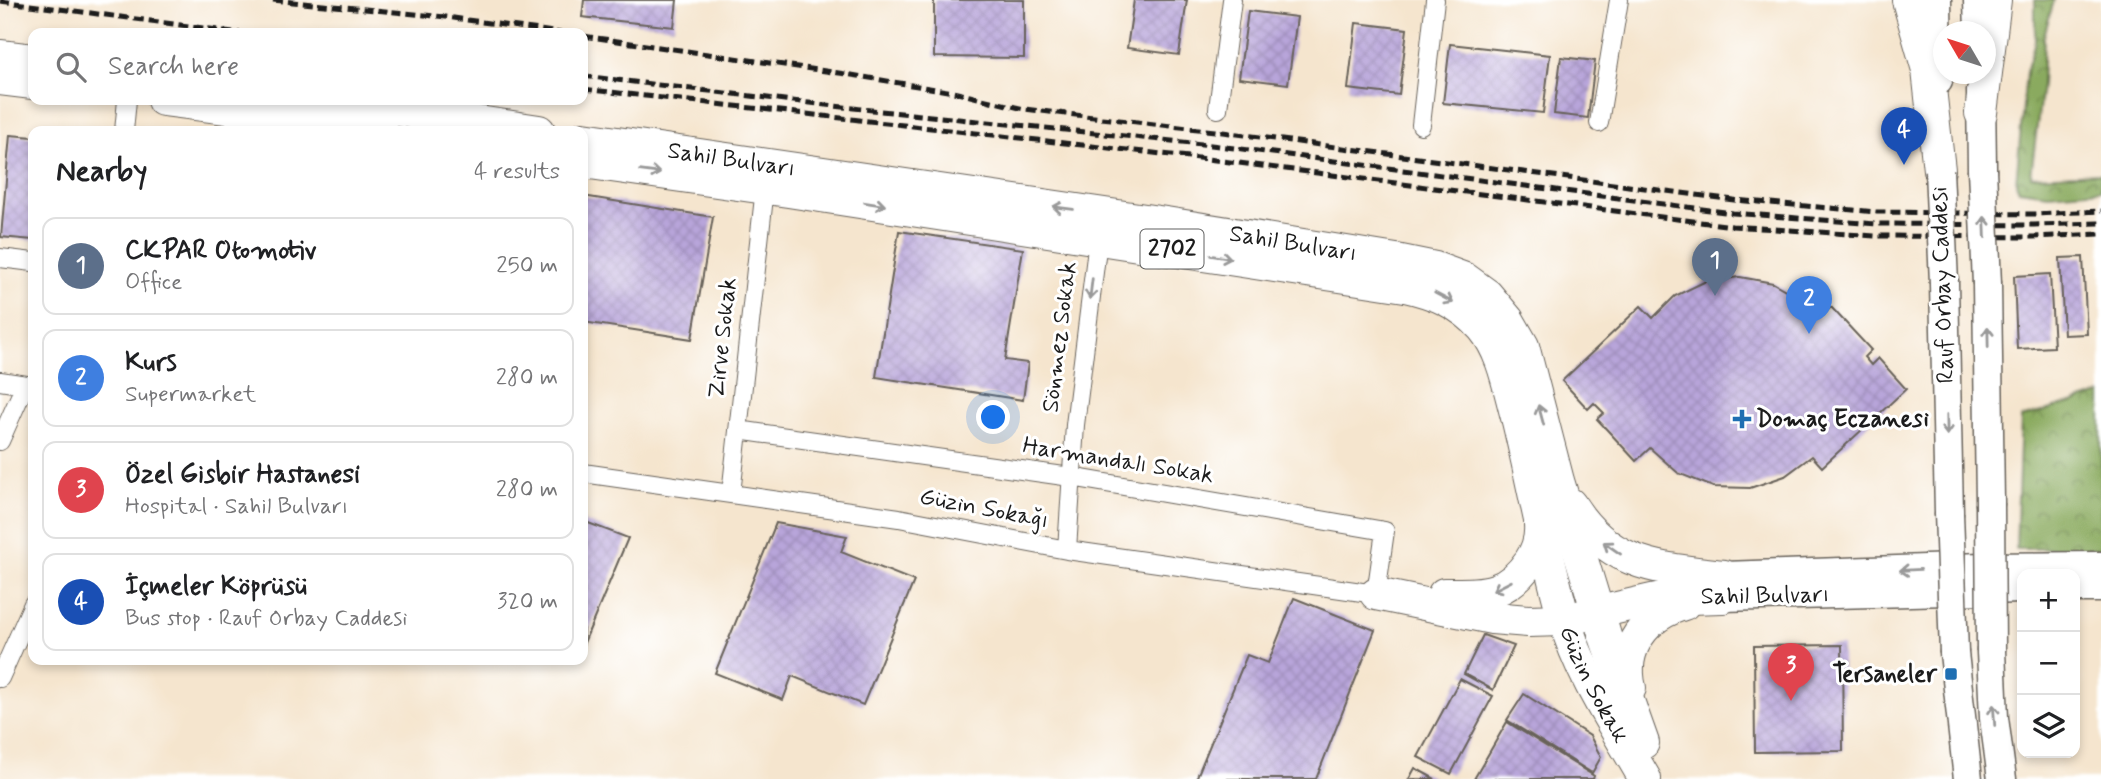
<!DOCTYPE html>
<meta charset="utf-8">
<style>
body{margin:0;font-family:Mynerve,sans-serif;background:#f6f6f6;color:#202124}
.controls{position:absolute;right:21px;bottom:21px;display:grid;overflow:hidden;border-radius:14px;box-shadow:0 4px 10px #0003}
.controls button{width:63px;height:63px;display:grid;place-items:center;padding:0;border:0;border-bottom:2px solid #e0e0e0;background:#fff;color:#202124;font:35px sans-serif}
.compass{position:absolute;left:1933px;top:21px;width:63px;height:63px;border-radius:50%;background:#fff;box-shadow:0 4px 10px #0003;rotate:309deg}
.you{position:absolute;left:994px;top:418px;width:24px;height:24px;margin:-18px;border:5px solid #fff;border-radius:50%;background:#1a73e8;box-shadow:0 0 0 10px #1a73e833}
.badge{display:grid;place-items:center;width:46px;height:46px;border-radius:50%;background:#1f6fb2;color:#fff;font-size:23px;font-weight:700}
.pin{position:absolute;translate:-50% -58px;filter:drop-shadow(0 2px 4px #0008)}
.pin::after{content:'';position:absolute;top:37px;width:24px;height:21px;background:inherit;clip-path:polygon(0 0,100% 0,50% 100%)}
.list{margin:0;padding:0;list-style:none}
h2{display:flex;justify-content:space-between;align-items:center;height:91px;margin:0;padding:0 28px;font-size:30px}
h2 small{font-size:23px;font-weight:400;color:#757577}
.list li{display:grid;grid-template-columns:46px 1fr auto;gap:21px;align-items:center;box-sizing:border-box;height:98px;margin:0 14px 14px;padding:0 14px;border:2px solid #e0e0e0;border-radius:14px}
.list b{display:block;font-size:26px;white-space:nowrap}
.list p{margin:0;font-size:23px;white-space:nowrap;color:#757577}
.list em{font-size:23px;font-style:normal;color:#757577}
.icon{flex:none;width:38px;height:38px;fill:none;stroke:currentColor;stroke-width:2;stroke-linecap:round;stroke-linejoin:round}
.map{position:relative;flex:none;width:2101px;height:779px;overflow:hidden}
.search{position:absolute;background:#fff;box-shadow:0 4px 10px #0003;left:28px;top:28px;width:560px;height:77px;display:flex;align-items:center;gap:18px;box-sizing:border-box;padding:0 24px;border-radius:14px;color:#757577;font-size:26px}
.panel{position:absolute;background:#fff;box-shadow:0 4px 10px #0003;left:28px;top:126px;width:560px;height:539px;border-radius:14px}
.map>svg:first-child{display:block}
</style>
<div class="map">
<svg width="2101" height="779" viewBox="0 0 2101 779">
<defs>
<pattern id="forest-crowns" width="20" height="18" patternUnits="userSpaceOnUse" patternTransform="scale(1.75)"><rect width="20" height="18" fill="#8aaa5e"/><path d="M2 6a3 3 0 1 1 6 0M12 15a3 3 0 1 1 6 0" fill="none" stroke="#708a4d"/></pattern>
<pattern id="building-cross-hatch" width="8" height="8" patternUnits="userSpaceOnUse" patternTransform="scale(1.75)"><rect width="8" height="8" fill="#b8a5da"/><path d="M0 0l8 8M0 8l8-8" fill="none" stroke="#9e8dba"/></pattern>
</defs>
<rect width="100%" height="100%" fill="#fff"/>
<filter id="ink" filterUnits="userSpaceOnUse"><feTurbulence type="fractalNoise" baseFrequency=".0143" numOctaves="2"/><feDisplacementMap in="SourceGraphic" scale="14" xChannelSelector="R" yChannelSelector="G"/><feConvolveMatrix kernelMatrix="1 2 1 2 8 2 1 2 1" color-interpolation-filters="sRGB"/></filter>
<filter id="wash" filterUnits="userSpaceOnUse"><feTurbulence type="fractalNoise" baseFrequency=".00686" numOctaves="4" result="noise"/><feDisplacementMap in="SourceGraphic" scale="28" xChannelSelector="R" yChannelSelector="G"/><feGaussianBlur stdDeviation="1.57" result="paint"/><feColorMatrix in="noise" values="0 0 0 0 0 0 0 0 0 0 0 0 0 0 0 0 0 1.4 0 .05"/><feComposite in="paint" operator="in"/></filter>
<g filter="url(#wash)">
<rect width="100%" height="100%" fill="#f5e5ce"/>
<path fill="url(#forest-crowns)" stroke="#53633d" stroke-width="2" d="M2035 0H2054L2044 36 2042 85 2031 176 2101 173V190L2048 194 2019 190 2016 183 2026 72 2035 41Z
M2101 394V548L2016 549 2021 418Z"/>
<g id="blocks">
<path fill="url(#building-cross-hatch)" d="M584 0H677L674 27 582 17Z
M934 0H1024V58L934 57Z
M1134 0H1187L1179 55 1127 48Z
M1248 11 1297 17 1288 84 1239 78Z
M1356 23 1407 29 1399 95 1348 89Z
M1450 44 1550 55 1543 113 1443 103Z
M1561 57 1595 61 1588 118 1554 114Z
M10 135 33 137V240L1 237Z
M583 196 713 217 692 339 583 322Z
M899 231 1023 249 1005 360 1028 363 1023 400 876 377Z
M2083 257 2087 334 2064 335 2060 258Z
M2050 274 2054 347 2017 349 2014 276Z
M1740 277 1773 283 1803 300 1819 318 1831 307 1871 350 1864 357 1871 365 1878 358 1906 389 1822 467 1812 456 1785 476 1750 488 1713 487 1678 473 1650 448 1636 461 1597 419 1604 413 1594 403 1588 409 1562 381 1641 306 1653 318 1675 296 1706 281Z
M583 521 628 538 583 645Z
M776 523 847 536 841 552 914 581 863 705 792 676 783 700 715 673Z
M1294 598 1375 630 1316 779H1196L1247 655 1268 663Z
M1483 635 1514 646 1493 690 1464 674Z
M1842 645 1843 751 1755 752 1754 646Z
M1460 679 1493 696 1451 774 1418 757Z
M1524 694 1590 736 1601 757 1592 773 1507 720Z
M1507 722 1594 776 1593 779H1474Z
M1415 768 1435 779H1409Z"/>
</g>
</g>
<g filter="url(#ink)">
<use href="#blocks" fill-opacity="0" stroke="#68625a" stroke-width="2"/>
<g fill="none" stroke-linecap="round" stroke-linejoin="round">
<defs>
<path id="street" d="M1218 109 1232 0
M1599 123 1619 0
M1421 125 1435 0
M124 131 127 100
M0 258 33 262
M0 381 33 386
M0 441 25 385
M583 473 899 518 1067 550 1376 594 1385 531 1071 477 738 430
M731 494 765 188
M1067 550 1075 425 1099 232
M0 678 33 604"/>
<path id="primary" d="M1937 0 1938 81
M1978 0 1979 32
M1981 91 1982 169
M1944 283 1949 513
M1987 284 1990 503
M1724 576 1982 567 2101 566
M2075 588H2101
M1723 597 2022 589
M1991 651 1994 718 2002 779
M1954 653 1968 779"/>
<g id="highway">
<path d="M1908 0 1928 70 1939 170"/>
<path d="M0 56 33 60"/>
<path d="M0 79 33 83"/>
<path d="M163 100 305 118 381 131"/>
<path d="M329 100 539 131"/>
<path d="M1981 113 1995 0"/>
<path id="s1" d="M583 138 1166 223 1396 260 1435 268 1465 279 1487 295 1508 320 1523 346 1558 481 1606 639 1643 743"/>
<path id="s2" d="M583 162 788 191 1405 286C1436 293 1461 303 1483 328 1504 353 1509 390 1518 421 1534 487 1545 553 1564 618 1580 675 1616 728 1645 779"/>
<path d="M1570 504C1609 567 1658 568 1724 576"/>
<path d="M1376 594 1492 618 1528 621 1564 620 1656 599 1723 597"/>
<path d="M1444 594C1484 594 1506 596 1530 561 1538 549 1541 538 1540 525"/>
<path d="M1630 688C1620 647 1646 615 1684 604"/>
</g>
</defs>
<use href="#street" stroke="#68625a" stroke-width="20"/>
<use href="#primary" stroke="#68625a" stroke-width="31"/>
<use href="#highway" stroke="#68625a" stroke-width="34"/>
<use href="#street" stroke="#fff" stroke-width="18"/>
<use href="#primary" stroke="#fff" stroke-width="28"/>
<use href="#highway" stroke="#fff" stroke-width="32"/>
<path stroke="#1c1c1c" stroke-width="5" stroke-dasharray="10 5" stroke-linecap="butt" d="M273 0 446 17 561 33
M0 1 241 33
M583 36 846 74 953 92 1024 109 1215 131 1734 200 1877 212 2034 214 2101 211
M583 76 843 107 1211 145 1733 213 1876 224 2034 225 2101 223
M583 89 1207 159 1732 226 1876 236 2033 237 2101 234"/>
<defs>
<path id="primary-bridge" d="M1982 169 1987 284
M1939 170 1944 283
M1990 503 1991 651
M1949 513 1954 653"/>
</defs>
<use href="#primary-bridge" stroke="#68625a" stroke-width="31" stroke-linecap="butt"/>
<use href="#primary-bridge" stroke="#fff" stroke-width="28"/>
</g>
<defs><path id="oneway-shaft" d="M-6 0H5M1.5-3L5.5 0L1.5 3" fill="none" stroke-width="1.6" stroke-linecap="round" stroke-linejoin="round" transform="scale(1.75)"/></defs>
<g stroke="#999">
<use href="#oneway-shaft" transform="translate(650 172) rotate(8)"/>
<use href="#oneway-shaft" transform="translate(875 204) rotate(9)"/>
<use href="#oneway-shaft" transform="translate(1063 208) rotate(-172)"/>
<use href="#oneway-shaft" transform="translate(1985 227) rotate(-92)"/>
<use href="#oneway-shaft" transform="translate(1221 257) rotate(9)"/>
<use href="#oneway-shaft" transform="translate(1091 289) rotate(97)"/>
<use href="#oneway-shaft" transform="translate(1444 298) rotate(28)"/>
<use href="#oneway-shaft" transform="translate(1988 337) rotate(-91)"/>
<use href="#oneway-shaft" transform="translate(1541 415) rotate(-105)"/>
<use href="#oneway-shaft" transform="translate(1947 425) rotate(89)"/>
<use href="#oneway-shaft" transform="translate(1612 548) rotate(-145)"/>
<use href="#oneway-shaft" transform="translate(1910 570) rotate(177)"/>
<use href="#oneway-shaft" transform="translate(1502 586) rotate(153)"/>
<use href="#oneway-shaft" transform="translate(1994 715) rotate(-94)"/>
</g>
</g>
<g fill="#1f6fb2" stroke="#fff" stroke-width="2.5">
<path d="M1738.5 408.5h7v7h7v7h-7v7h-7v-7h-7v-7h7z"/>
<rect x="1944" y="667" width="14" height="14" rx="3.5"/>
</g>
<g text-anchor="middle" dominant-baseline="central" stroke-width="6" stroke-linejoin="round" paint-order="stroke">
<rect fill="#fff" stroke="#606060" stroke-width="2" x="1140.5" y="229.5" width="63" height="39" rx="5"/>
<g font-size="23" font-weight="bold" fill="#1c1c1c">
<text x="1172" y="249">2702</text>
</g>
<g font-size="24" fill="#1c1c1c" stroke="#fff">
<text stroke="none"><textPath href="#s1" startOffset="150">Sahil Bulvarı</textPath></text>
<text stroke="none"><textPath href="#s1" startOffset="718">Sahil Bulvarı</textPath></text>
<text transform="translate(1943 285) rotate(-92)">Rauf Orbay Caddesi</text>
<text transform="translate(1060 337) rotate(-83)">Sönmez Sokak</text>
<text transform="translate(723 338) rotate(-84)">Zirve Sokak</text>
<text transform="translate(1118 461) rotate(9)">Harmandalı Sokak</text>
<text transform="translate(984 509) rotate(11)">Güzin Sokağı</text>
<text transform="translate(1765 596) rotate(-1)">Sahil Bulvarı</text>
<text stroke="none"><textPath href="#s2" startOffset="1297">Güzin Sokak</textPath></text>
</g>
<g font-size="24" font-weight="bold" fill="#1c1c1c" stroke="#fff" text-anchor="start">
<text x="1756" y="419">Domaç Eczanesi</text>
<text x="1937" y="674" text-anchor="end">Tersaneler</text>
</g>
</g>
</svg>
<div class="controls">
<button>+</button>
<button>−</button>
<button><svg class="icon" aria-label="layers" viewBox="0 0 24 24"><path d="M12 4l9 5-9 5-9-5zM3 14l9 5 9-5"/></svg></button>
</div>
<svg class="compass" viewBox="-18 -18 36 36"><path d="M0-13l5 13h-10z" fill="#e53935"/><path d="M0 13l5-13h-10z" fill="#757577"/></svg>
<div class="you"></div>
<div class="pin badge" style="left:1715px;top:296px;background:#5c6f8a">1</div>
<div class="pin badge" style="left:1809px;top:334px;background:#3f7fe0">2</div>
<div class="pin badge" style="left:1791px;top:701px;background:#e0444e">3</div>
<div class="pin badge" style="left:1904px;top:165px;background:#1a4fb4">4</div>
<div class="search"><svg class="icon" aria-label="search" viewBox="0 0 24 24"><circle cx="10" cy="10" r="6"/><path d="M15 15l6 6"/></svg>Search here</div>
<section class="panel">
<h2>Nearby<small>4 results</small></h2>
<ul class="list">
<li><span class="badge" style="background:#5c6f8a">1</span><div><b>CKPAR Otomotiv</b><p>Office</p></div><em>250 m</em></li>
<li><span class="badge" style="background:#3f7fe0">2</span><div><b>Kurs</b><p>Supermarket</p></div><em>280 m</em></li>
<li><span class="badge" style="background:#e0444e">3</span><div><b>Özel Gisbir Hastanesi</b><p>Hospital · Sahil Bulvarı</p></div><em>280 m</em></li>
<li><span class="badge" style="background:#1a4fb4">4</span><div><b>İçmeler Köprüsü</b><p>Bus stop · Rauf Orbay Caddesi</p></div><em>320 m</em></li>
</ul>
</section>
</div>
